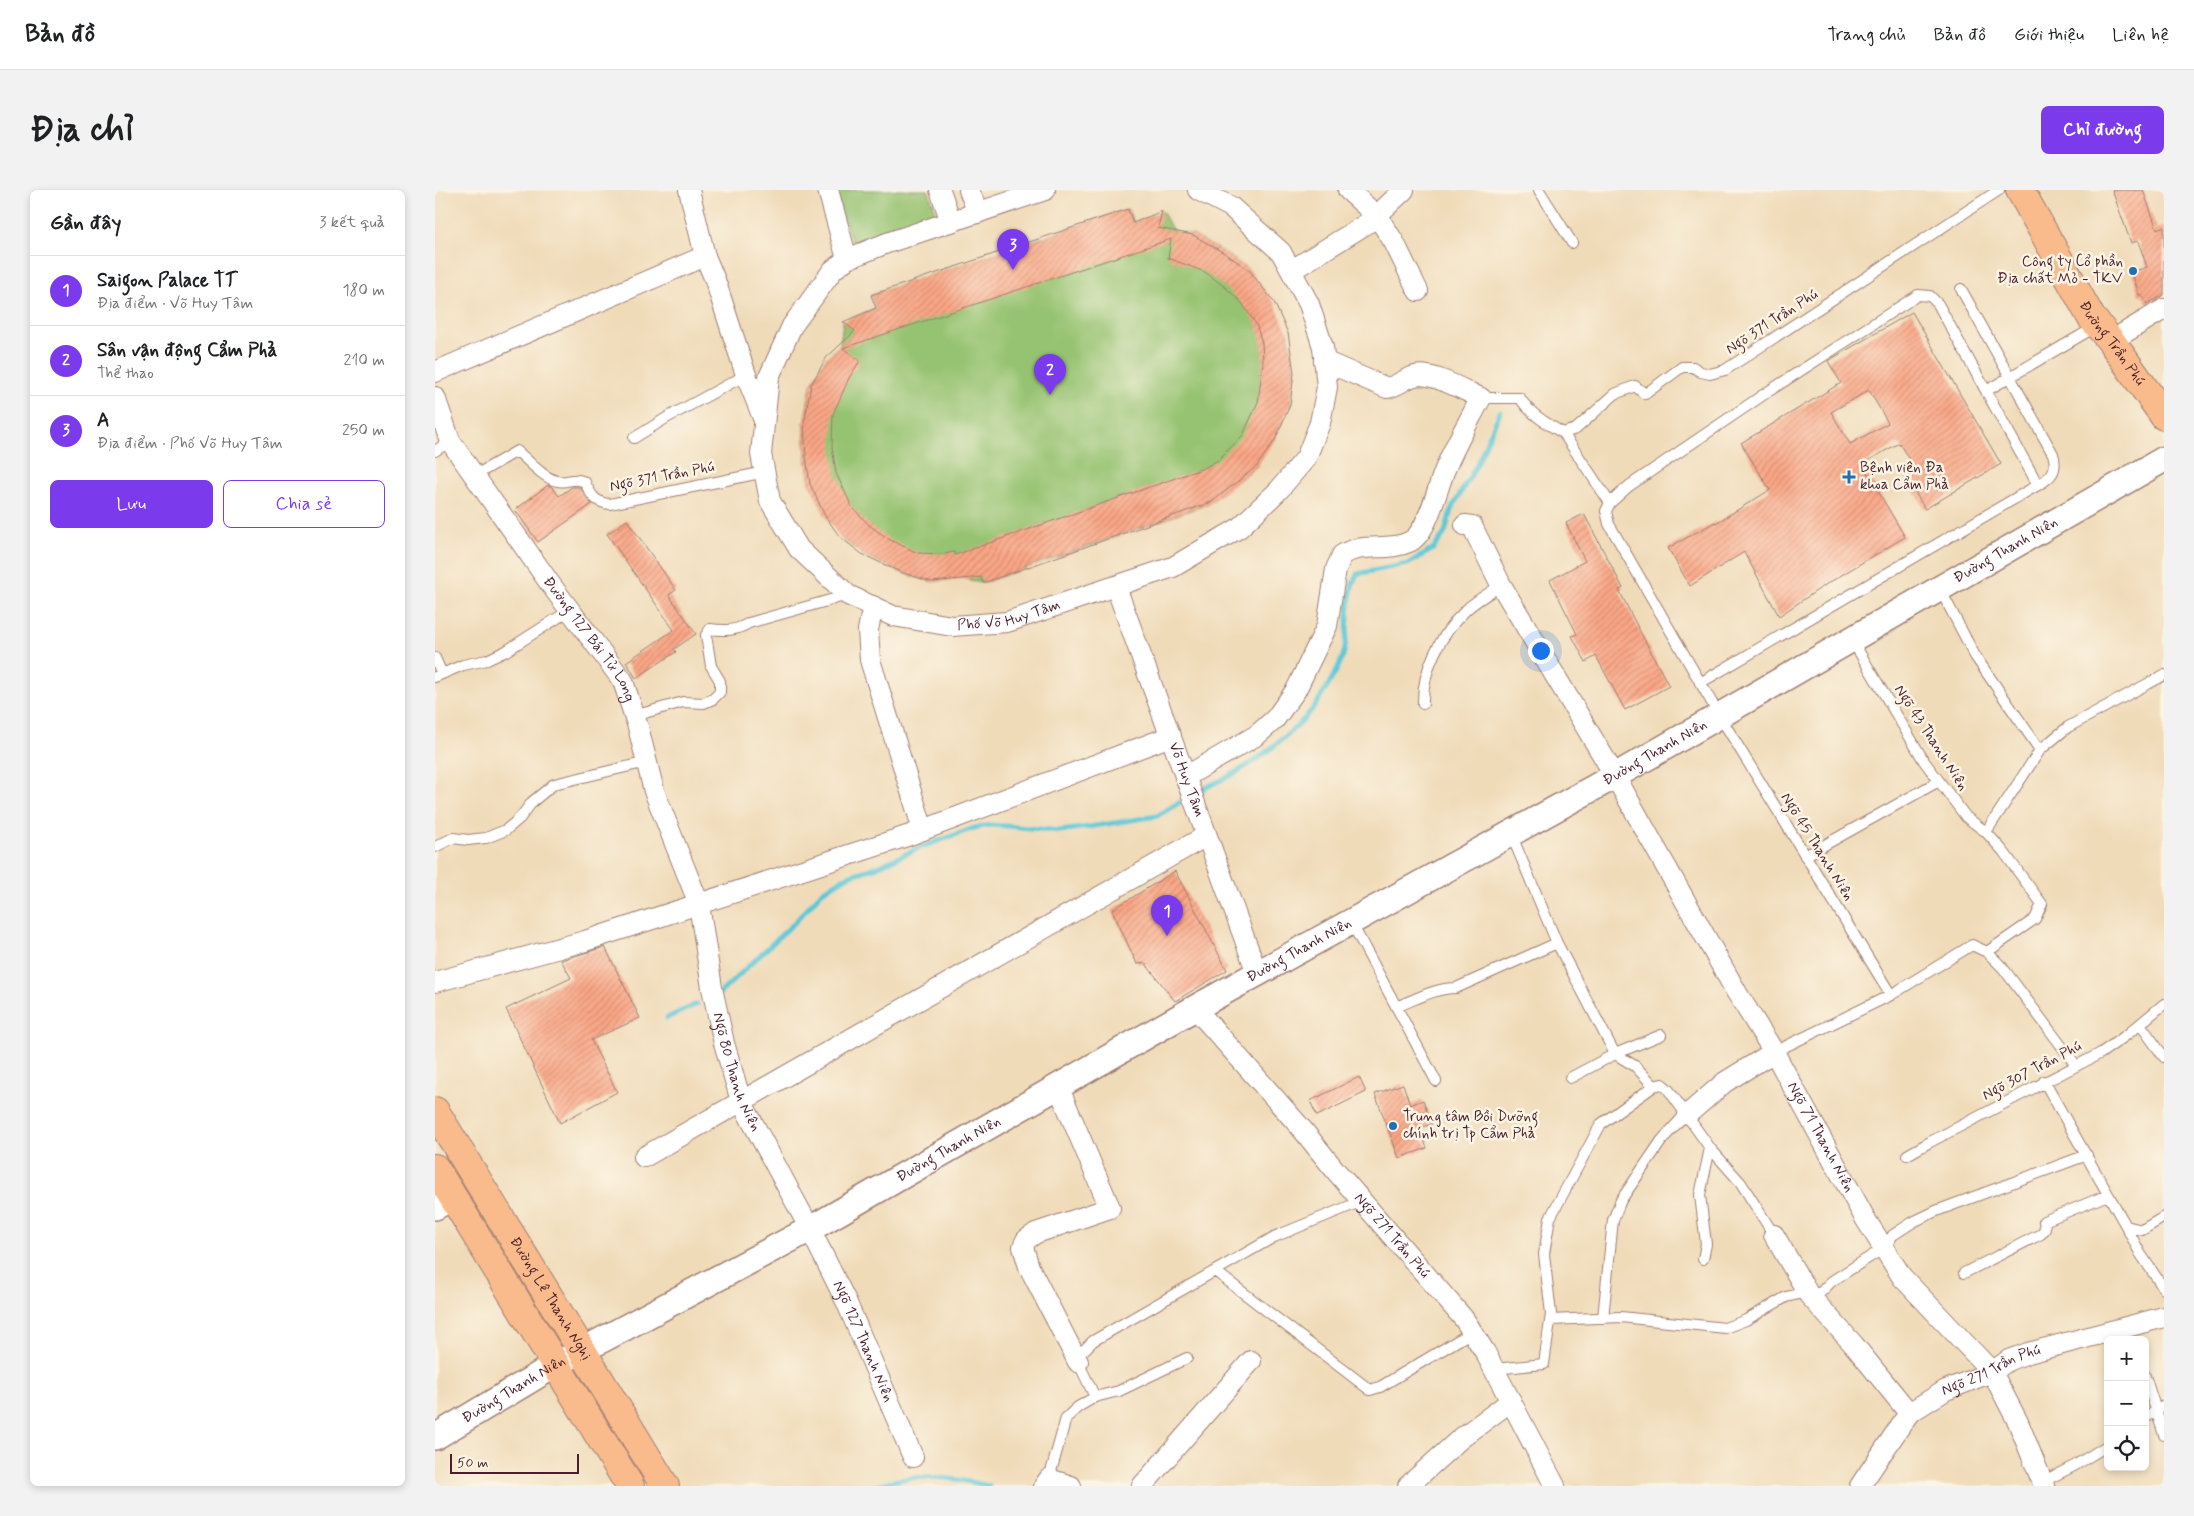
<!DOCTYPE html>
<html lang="vi">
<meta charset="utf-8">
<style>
body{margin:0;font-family:Mynerve,sans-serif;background:#f2f2f2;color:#202124}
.controls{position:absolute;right:15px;bottom:15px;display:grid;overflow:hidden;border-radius:8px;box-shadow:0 2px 8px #0003}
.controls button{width:45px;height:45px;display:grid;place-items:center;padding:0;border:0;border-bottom:1px solid #e0e0e0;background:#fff;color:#202124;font:25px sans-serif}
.scale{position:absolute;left:15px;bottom:12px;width:129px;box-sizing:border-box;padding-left:5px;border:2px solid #4a1f2b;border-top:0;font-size:14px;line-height:18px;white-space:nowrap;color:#4a1f2b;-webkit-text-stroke:4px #fcf5e5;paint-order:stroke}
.you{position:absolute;left:1105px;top:460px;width:18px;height:18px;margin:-12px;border:4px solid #fff;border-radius:50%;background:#1a73e8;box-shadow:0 0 0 8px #1a73e833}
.badge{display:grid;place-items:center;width:32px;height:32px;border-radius:50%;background:#7c3aed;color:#fff;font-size:16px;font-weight:700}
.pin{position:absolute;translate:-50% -41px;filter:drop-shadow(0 1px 2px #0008)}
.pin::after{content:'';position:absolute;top:26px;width:18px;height:15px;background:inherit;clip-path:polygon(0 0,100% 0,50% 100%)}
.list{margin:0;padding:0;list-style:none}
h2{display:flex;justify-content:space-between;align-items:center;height:65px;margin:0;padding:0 20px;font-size:21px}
h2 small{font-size:16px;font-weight:400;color:#757577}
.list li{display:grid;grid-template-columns:32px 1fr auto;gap:15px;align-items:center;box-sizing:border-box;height:70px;padding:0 20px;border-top:1px solid #e0e0e0}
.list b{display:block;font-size:19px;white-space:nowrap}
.list p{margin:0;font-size:16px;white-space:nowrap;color:#757577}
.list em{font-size:16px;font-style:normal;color:#757577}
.actions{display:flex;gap:10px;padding:15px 20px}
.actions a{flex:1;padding:11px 0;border:1px solid #7c3aed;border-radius:8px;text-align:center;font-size:18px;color:#7c3aed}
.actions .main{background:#7c3aed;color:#fff}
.icon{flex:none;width:28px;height:28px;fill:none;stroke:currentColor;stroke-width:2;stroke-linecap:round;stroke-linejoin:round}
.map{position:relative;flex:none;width:1729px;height:1296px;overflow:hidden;border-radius:8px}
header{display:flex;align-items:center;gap:30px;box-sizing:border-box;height:70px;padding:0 25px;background:#fff;border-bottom:1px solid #e0e0e0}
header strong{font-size:24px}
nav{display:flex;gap:28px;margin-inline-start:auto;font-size:18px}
.intro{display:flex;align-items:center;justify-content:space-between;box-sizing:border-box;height:120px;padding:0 30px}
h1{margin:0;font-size:35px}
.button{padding:12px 22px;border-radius:8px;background:#7c3aed;color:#fff;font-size:18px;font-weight:700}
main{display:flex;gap:30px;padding:0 30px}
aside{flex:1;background:#fff;border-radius:8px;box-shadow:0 2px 8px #0003}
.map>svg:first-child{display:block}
</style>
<header>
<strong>Bản đồ</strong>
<nav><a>Trang chủ</a><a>Bản đồ</a><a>Giới thiệu</a><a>Liên hệ</a></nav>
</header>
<div class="intro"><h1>Địa chỉ</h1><a class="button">Chỉ đường</a></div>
<main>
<aside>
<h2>Gần đây<small>3 kết quả</small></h2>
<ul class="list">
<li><span class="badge">1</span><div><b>Saigon Palace TT</b><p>Địa điểm · Võ Huy Tâm</p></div><em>180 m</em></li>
<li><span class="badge">2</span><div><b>Sân vận động Cẩm Phả</b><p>Thể thao</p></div><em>210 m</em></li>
<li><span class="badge">3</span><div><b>A</b><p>Địa điểm · Phố Võ Huy Tâm</p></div><em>250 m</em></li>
</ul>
<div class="actions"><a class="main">Lưu</a><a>Chia sẻ</a></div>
</aside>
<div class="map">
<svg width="1729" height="1296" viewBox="0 0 1729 1296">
<defs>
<pattern id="building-hatch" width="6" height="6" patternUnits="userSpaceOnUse" patternTransform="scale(1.25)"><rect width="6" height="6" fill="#fba786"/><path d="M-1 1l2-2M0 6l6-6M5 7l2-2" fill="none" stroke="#cd876e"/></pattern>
</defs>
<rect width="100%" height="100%" fill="#fcf5e5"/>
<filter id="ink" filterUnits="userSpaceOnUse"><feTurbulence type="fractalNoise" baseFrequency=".02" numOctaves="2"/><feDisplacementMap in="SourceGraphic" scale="10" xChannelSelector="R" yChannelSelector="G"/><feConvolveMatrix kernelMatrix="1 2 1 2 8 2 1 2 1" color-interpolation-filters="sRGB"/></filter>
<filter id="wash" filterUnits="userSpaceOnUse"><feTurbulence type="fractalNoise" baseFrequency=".0096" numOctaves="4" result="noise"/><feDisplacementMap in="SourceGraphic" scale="20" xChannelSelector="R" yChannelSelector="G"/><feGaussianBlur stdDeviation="1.12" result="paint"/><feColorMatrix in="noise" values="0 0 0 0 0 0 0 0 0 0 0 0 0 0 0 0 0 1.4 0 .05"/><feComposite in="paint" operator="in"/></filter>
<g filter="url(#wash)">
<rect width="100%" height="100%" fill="#f0dbb9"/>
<path fill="#96c371" stroke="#70714e" d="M399 0H493L501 23 417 52Z
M693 19 699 33 727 21 738 41 758 45 791 64 814 80 853 143 859 183 855 215 822 276 773 314 548 393 527 388 497 392 465 382 427 364 405 347 375 294 371 267 369 234 376 195 391 168 405 155 408 132 441 118 436 105Z"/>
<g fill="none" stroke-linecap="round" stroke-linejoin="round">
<path stroke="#5dc7d7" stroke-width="5" d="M765 601C778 593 792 588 805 580 825 569 861 539 875 522 884 512 904 478 908 466 916 439 909 409 922 384L973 374 998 359 1010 343 1016 320 1041 276 1065 222
M283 805 360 732 387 702 413 686 442 677 484 658 539 638 555 635 572 636 625 641 660 636 722 626 745 612
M232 828 262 814
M441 1296C478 1282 517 1287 554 1296"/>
</g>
<g id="blocks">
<path fill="url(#building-hatch)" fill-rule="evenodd" d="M1677 0H1708L1722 39 1729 36V105L1712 114 1707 105H1704L1697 82 1712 77 1703 51 1696 53Z
M693 19 698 33 727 21 723 38 758 45 791 64 814 80 839 112 853 143 859 183 855 215 840 250 822 276 777 312 548 393 546 387 497 392 465 382 427 364 405 347 390 326 375 294 371 267 369 234 376 195 391 168 420 141 408 132 441 118 436 105ZM736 49 733 68 770 82 790 97 806 112 821 134 827 153 828 172 823 212 808 245 783 270 769 278 520 365 519 362 509 364 483 363 455 350 434 335 417 317 401 283 397 257 398 224 415 186 425 171 408 158Z
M1477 122 1566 274 1490 319 1470 285 1480 279 1464 253 1427 274 1470 347 1390 395 1344 426 1309 362 1255 396 1233 358 1280 332 1281 333 1335 300 1306 253 1406 193 1393 171ZM1434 200 1453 233 1415 254 1396 222Z
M113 295 117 297 124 306 137 297H145L157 314 103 352 80 320Z
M1149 324 1188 398 1184 400 1197 426 1234 496 1190 520 1161 466 1151 472 1137 446 1142 444 1115 390 1150 371 1131 333Z
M192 330 241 400 234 405 261 444 239 459 241 462 201 488 191 472 239 440 172 344Z
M740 681 792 780 740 811 710 773 702 774 677 720Z
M170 757 205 828 156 850 182 902 125 933 71 819 136 788 126 770Z
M924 887 931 902 882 926 875 911Z
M968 894 975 915 988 910 997 934 984 938 992 958 964 968 940 904Z"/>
</g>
</g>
<g filter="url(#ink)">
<use href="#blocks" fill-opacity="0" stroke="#9d7d72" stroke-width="1"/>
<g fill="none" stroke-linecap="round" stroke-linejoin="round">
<defs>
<path id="service" d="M1104 0 1137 53
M1551 201 1662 136
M1046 208H1085C1094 223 1112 234 1128 243L1141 239 1180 204 1200 196 1210 204 1247 177H1258L1266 182 1275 184 1290 180 1564 0
M1128 243 1175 313
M199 248 233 227 311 185
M0 261 15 251
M39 286 82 261C94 271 107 287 122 291 133 294 137 286 150 292 155 304 160 313 175 314L330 282
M1505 399 1540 466 1605 560
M1417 450 1489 571 1531 627 1551 642 1568 661 1607 714 1600 729 1552 762
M0 468 7 484
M0 487 28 475 52 470 71 461 135 420
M1265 493 1603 295C1617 287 1623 280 1618 264L1526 99
M988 514C987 479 1006 444 1031 420 1041 410 1055 403 1066 395
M199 526 248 512 269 513 278 509 285 502V491L276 476 271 445 275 439C290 441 301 441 314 433L413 405
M1551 642 1605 560 1633 537 1729 485
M1076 644 1122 753 1180 864 1200 876 1219 896
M0 657 18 648 33 650 51 648 71 640 85 628 97 612 119 594 212 572
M1370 666 1504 591
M916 732 1001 891
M1456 805 1284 525 1174 334 1171 321 1175 313 1194 296 1331 203 1483 105 1495 106 1503 114 1603 295
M961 817C981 809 1000 798 1021 798L1122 753
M1705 834 1729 867
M1339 862 1456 805 1537 755 1552 762 1568 778 1640 874
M1135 888 1180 864 1226 845
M1609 891 1691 1036 1707 1040 1729 1027
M1275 958 1306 993 1339 1045
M1472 965 1495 952 1666 863 1693 844 1729 814
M1691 1036 1705 1063 1729 1099
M780 1081 935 1200 945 1197 1037 1142
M1529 1083 1606 1044 1610 1039 1609 1031 1673 1005
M1168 1128 1178 1030 1186 1010 1227 950 1246 929 1253 924
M1115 1130 1186 1127 1290 1138 1311 1130 1351 1107 1368 1103 1374 1105 1386 1102 1397 1091 1449 1058 1458 1045 1478 1032 1501 1021 1652 965
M1059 1179 1109 1174 1116 1124 1109 1064 1115 1028 1166 934 1219 896 1227 894 1233 899 1275 958 1265 1005 1271 1054 1268 1069
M1710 1186 1729 1245
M660 1207 643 1172 646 1163 658 1151 839 1047 927 1011
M1710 1227 1729 1216
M614 1289 631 1228 643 1217 660 1207 684 1201 752 1168
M1607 1292 1639 1276 1673 1255"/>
<g id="minor">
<path d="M254 0 270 66 280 90 311 185 328 228"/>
<path d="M393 0 412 69"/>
<path d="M505 0 516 32"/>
<path d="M534 0 543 23"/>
<path id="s1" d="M610 0 452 53 412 69 398 80 357 136 334 187 326 264 335 311 364 359 413 405 458 426 517 436 572 432 738 377 804 338 843 301 871 268 885 233 892 197 888 157 874 114 846 62 796 17 763 0"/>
<path d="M913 0 942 26 959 52 983 101"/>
<path d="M857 80 936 31 969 0"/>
<path d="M1676 151 1729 119"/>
<path d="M0 182 270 66"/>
<path id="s2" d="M0 207 15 251 116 395 188 491 203 537 219 601 264 714 277 798 289 853 306 911 375 1039 411 1111 478 1267"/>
<path id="s3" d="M1030 335 1037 336 1066 395 1180 586 1302 803 1339 862 1431 1030 1467 1087 1557 1182 1583 1232 1609 1296"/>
<path id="s4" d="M681 397 822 783"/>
<path d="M438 416 433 440 435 470 488 640"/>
<path d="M750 587 822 545 840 529 861 500 892 436 901 379 907 365C927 352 953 362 974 352 993 344 1003 294 1011 277 1021 253 1034 231 1046 208 1030 201 996 181 980 186 970 188 963 196 952 198L889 171"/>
<path d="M0 792 150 751 475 645 736 546"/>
<path id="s5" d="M760 818 867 939 900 980 1029 1129 1050 1162 1120 1296"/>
<path d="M623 896 675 1018 601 1043 591 1050 588 1057 594 1077 643 1172"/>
<path d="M1253 924 1290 892 1339 862"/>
<path d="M209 967 771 646"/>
<path d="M1339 1045 1374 1105 1419 1155 1474 1223"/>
<path d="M609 1296 614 1289 636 1296"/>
<path d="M707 1296 816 1171"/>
<path d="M973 1296 1025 1249 1076 1211"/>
<path id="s6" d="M1425 1296 1474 1223 1511 1200 1557 1182 1574 1170 1593 1163 1729 1127"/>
</g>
<g id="tertiary">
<path d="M0 1017 18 1007"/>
<path id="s7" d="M0 1247 120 1175 375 1039 760 818 1180 586 1729 269"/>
</g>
<g id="primary">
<path id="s8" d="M1585 0 1656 127 1676 151 1729 226"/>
</g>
<g id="trunk">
<path id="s9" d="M0 921 230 1296"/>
<path d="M0 978 195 1296"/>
</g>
</defs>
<use href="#service" stroke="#9d7d72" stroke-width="12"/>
<use href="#minor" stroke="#9d7d72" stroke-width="22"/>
<use href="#tertiary" stroke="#9d7d72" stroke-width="28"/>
<use href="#primary" stroke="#9d7d72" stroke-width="30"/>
<use href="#trunk" stroke="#9d7d72" stroke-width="30"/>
<use href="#service" stroke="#fff" stroke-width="10"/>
<use href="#minor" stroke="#fff" stroke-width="20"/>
<use href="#tertiary" stroke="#fff" stroke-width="25"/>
<use href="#primary" stroke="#fabb8c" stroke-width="28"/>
<use href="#trunk" stroke="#fabb8c" stroke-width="28"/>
</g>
</g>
<g fill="#1f6fb2" stroke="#fcf5e5" stroke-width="2">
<circle cx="1698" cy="81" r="5"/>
<path d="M1411.5 279.5h5v5h5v5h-5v5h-5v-5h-5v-5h5z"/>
<circle cx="958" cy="936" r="5"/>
</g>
<g text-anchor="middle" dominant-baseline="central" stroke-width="5" stroke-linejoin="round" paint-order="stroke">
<g font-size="15" fill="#4a1f2b" stroke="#fcf5e5" text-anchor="start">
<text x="1688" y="72" text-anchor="end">Công ty Cổ phần<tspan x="1688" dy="17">Địa chất Mỏ - TKV</tspan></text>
<text x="1425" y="278">Bệnh viện Đa<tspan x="1425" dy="17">khoa Cẩm Phả</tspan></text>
<text x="968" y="927">Trung tâm Bồi Dưỡng<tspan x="968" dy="17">chính trị Tp Cẩm Phả</tspan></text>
</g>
<g font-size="15" fill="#4a1f2b" stroke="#fcf5e5">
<text transform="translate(1337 132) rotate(-33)">Ngõ 371 Trần Phú</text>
<text stroke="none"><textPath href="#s8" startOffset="179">Đường Trần Phú</textPath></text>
<text transform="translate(227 287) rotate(-11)">Ngõ 371 Trần Phú</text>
<text stroke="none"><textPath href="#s7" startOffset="1804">Đường Thanh Niên</textPath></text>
<text stroke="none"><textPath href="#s1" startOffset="769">Phố Võ Huy Tâm</textPath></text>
<text stroke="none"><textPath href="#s2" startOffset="289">Đường 127 Bái Tử Long</textPath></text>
<text transform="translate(1496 548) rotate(57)">Ngõ 43 Thanh Niên</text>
<text stroke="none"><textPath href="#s7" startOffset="1399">Đường Thanh Niên</textPath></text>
<text stroke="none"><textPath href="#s4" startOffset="205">Võ Huy Tâm</textPath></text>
<text transform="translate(1382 657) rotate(58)">Ngõ 45 Thanh Niên</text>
<text stroke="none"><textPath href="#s7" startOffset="992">Đường Thanh Niên</textPath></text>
<text transform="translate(1597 881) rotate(-28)">Ngõ 307 Trần Phú</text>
<text stroke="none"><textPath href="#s2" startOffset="751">Ngõ 80 Thanh Niên</textPath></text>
<text stroke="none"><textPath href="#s3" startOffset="711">Ngõ 71 Thanh Niên</textPath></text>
<text stroke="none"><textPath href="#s7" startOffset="589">Đường Thanh Niên</textPath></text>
<text stroke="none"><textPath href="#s5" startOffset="301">Ngõ 271 Trần Phú</textPath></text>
<text stroke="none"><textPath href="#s9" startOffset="220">Đường Lê Thanh Nghị</textPath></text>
<text stroke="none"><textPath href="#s2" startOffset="1050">Ngõ 127 Thanh Niên</textPath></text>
<text stroke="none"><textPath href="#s6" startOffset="181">Ngõ 271 Trần Phú</textPath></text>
<text stroke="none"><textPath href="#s7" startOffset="92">Đường Thanh Niên</textPath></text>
</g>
</g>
</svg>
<div class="controls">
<button>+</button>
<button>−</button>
<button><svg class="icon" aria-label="locate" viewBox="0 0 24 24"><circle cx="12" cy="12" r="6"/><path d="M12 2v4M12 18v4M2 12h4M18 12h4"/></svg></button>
</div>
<div class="scale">50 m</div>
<div class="you"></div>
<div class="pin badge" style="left:732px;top:746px">1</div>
<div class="pin badge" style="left:615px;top:205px">2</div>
<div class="pin badge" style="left:578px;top:80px">3</div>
</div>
</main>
